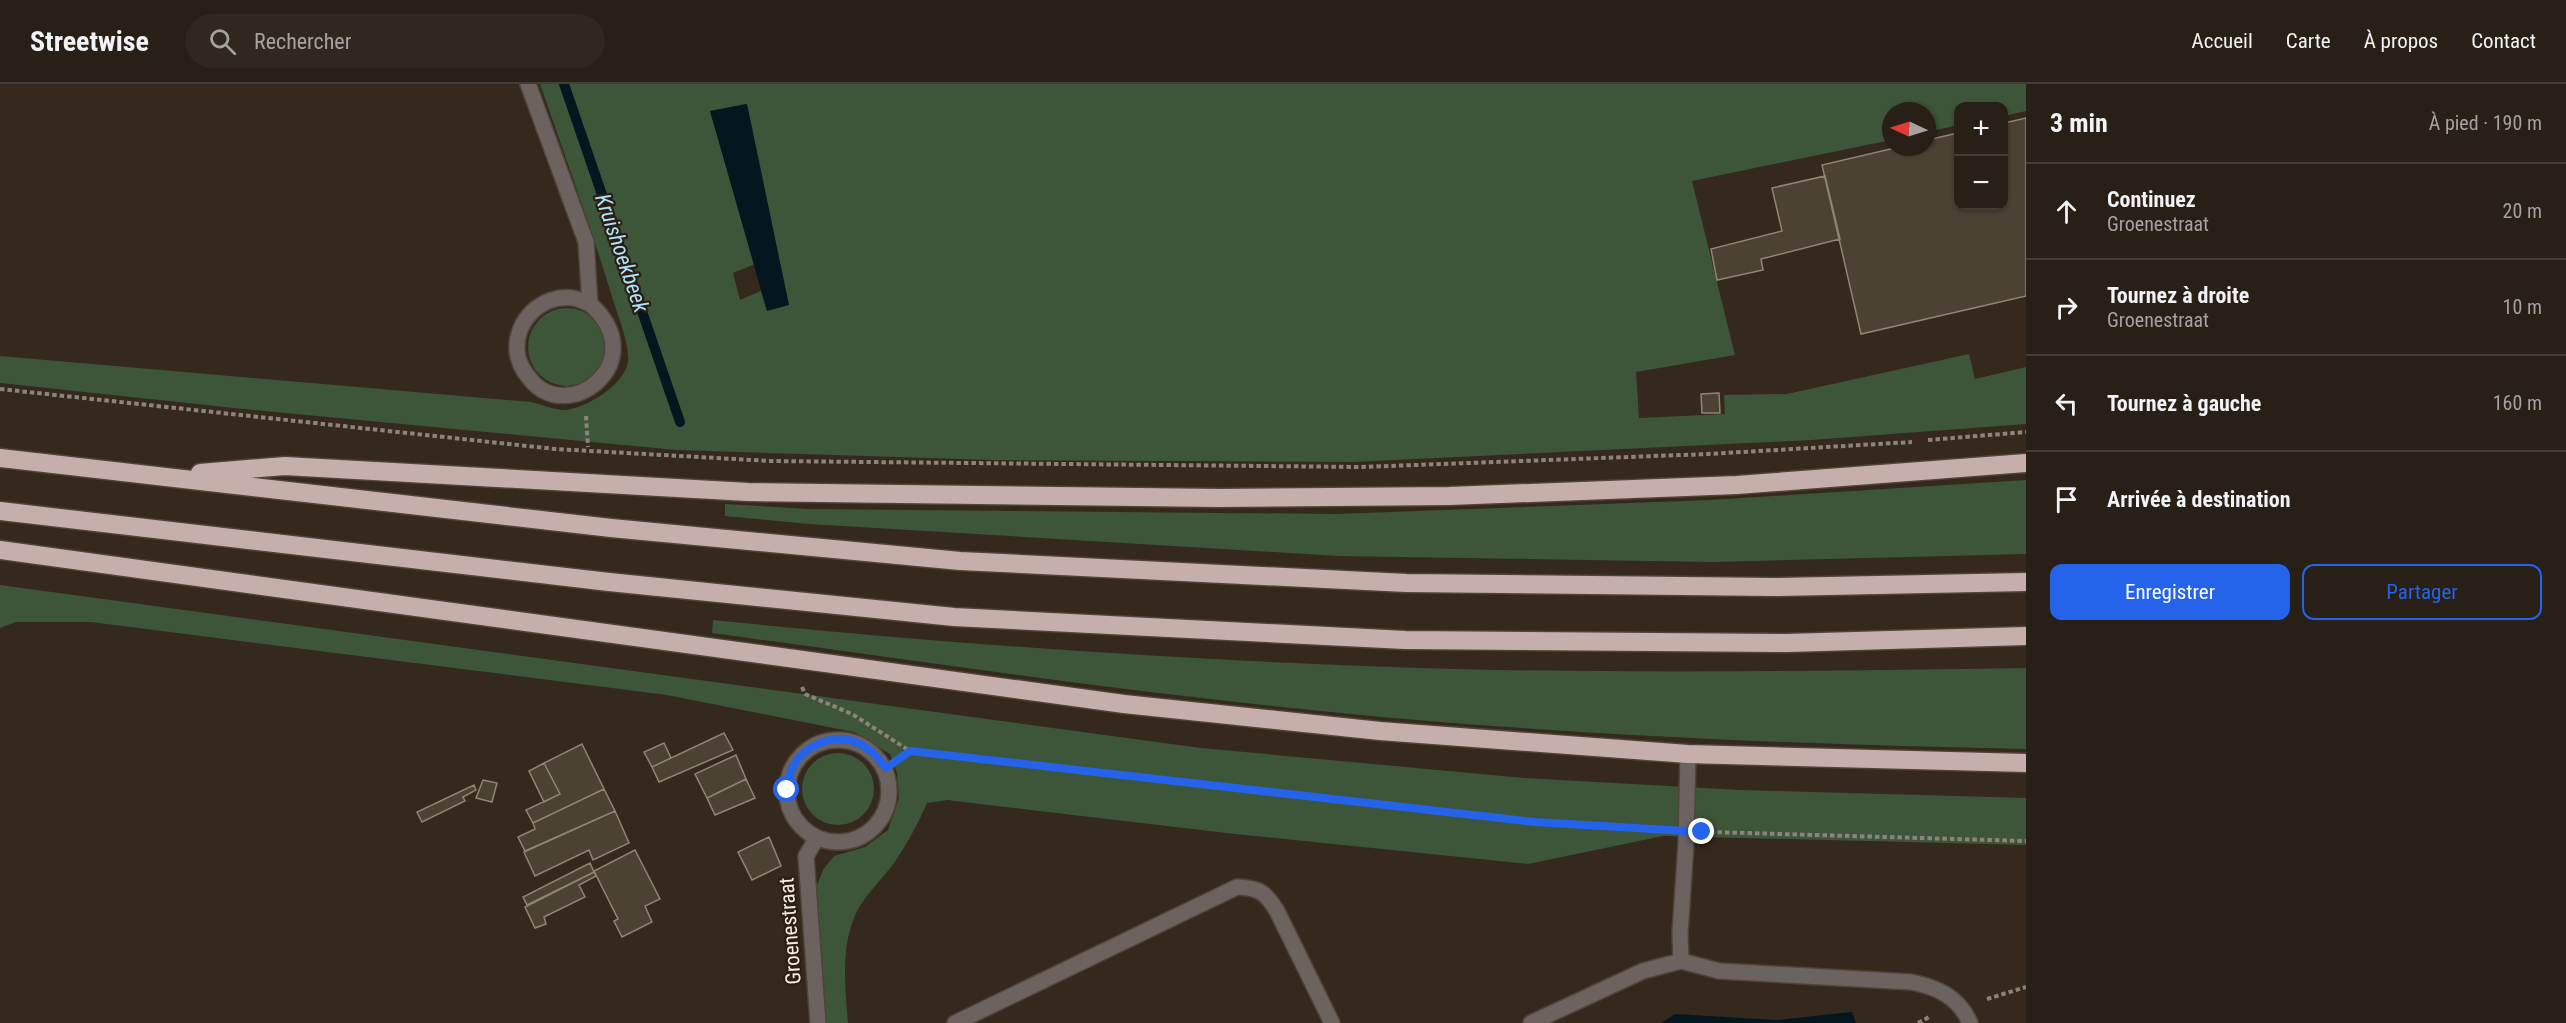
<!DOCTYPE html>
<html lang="fr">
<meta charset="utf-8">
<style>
body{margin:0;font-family:"Roboto Condensed",sans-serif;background:#30271f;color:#f1f3f6}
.controls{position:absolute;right:18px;top:18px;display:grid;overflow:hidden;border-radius:12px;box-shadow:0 2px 4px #0004}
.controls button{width:54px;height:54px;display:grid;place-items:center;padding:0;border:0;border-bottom:2px solid #443d35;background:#281f16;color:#f1f3f6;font:30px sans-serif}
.compass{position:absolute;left:1882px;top:18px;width:54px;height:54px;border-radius:50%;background:#281f16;box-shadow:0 2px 4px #0004;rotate:274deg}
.stop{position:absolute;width:18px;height:18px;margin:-14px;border:4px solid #2563eb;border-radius:50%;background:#fff}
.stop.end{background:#2563eb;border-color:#fff;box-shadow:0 2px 6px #0008}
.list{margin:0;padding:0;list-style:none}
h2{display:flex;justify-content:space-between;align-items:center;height:78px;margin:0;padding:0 24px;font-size:26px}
h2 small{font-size:20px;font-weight:400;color:#a5a2a1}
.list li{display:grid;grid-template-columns:39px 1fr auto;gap:18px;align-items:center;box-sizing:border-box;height:96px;padding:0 24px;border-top:2px solid #443d35}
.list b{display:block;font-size:22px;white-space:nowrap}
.list p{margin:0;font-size:20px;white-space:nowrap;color:#a5a2a1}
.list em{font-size:20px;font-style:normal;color:#a5a2a1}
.actions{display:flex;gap:12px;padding:18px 24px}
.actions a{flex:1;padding:14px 0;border:2px solid #2563eb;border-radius:12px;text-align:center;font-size:21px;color:#2563eb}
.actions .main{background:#2563eb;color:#fff}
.icon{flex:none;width:33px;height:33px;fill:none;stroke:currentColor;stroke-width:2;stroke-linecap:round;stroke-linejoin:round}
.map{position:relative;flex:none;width:2026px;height:939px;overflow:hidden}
header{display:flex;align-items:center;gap:36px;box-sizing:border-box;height:84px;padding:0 30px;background:#281f16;border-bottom:2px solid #443d35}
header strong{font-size:28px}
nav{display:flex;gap:33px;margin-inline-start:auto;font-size:21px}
.search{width:420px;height:54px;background:#30271f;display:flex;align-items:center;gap:15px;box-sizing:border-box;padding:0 21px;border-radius:33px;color:#a5a2a1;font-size:22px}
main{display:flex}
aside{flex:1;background:#281f16}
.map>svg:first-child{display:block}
</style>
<header>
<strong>Streetwise</strong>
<div class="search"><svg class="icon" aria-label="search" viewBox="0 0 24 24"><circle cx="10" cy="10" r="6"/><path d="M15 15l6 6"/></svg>Rechercher</div>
<nav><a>Accueil</a><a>Carte</a><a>À propos</a><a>Contact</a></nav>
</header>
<main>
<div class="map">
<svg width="2026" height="939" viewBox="0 0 2026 939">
<rect width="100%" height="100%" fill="#35291d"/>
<path fill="#3d5539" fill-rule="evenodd" d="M540 0H2026V27L2004 32V22H1958V41L1927 48V27H1891V56L1692 97 1735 271 1636 288 1639 334 1725 330 1724 311 1787 310 1969 270 1975 295 2026 283V340L1812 356 1353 378 992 376 676 366 253 326 0 299V272L531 318C541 320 556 327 566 326 588 323 624 301 628 278 630 261 618 232 613 216 591 143 565 72 540 0ZM746 20 767 227 761 207 740 216 733 189 755 180 710 27Z
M528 263a39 39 0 1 1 78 0a39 39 0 1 1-78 0Z
M2026 396V470L1713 478 1339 472 809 440 725 432V420L808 425 1337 430 1710 416Z
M0 501 1201 664 1524 694 1740 706 2026 714V761L1663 752 1528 780 1235 750 947 716 927 719C918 740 907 760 894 779 880 798 863 812 854 834 841 866 845 905 848 939H825L816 804 823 786 834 772 865 763 888 746 899 714 897 689 890 670 854 648 667 611 91 538H16L0 544Z
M713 536C948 560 1183 576 1418 584 1621 590 1824 587 2026 584V665C1823 661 1619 653 1416 636 1181 616 946 581 712 549Z
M802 705a36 36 0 1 1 72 0a36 36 0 1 1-72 0Z"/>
<path fill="#04171f" d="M747 20 789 221 767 227 710 27Z
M1852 928 1856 939H1661L1675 930 1777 936Z"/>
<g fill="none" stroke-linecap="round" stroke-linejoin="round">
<path stroke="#04171f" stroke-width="10" d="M564 0 680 338"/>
</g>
<path fill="#4b4233" stroke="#908574" stroke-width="1.5" d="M2026 34V212L1861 250 1822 81 1899 63H1927V56L1958 49V122H2004V39Z
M1825 92 1840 155 1761 175 1763 186 1717 196 1711 165 1782 147 1772 104Z
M1719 309 1720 329H1702L1701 310Z
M724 649 733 666 659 698 652 683Z
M664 659 671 674 652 683 644 668Z
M582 660 604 705 533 739 526 726 560 710 544 679Z
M736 671 746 695 707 714 695 690Z
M544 679 560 710 544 718 529 687Z
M746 695 755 714 715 731 707 714Z
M483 696 497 699 492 718 476 714Z
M474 701 476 706 463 713 465 717 422 738 417 728Z
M604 705 615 727 525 767 518 753 535 745 533 739Z
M615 727 629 759 593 776 589 766 535 792 524 768Z
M769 753 781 782 752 796 738 768Z
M635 766 660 815 645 822 652 838 622 853 614 837 618 835 594 787Z
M590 779 594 788 527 821 523 813Z
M594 788 596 792 579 801 585 813 544 833 546 840 535 844 525 823Z"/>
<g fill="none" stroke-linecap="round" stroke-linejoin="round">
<defs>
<path id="minor" d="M528 0 586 158 590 220C654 277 568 343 530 295 523 287 518 278 517 267 515 236 542 210 573 214 578 215 585 218 590 220
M787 707a51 51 0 1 1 102 0a51 51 0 1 1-102 0Z
M817 754 806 772 818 939
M1681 877 1680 849 1686 759 1688 670
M955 939 1237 803C1260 804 1265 808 1277 827L1332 939
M1531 939 1643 887 1681 877 1719 887 1911 898C1937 903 1959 913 1970 939"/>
<path id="highway" d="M0 374 611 444 960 477 1406 499 1774 503 2026 498
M200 389 285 382 748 408 1220 414 1449 412 1737 401 2026 379
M0 427 609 498 954 533 1405 556 1787 559 2026 552
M0 466 1124 620 1380 647 1688 670 2026 679"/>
</defs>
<use href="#minor" stroke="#504439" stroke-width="18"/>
<use href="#highway" stroke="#504439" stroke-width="21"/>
<path stroke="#8d8379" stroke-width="4" stroke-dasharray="4.5 3" stroke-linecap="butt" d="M0 305 555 365 770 377 1362 383 1708 370 1912 358
M586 332 588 363
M1928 356 2026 348
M802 603 805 610 852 630 910 667
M886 684 910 667 1535 738 1661 746
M1710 748 2026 757
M1987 915 2026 903
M1918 939 1931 932"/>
<use href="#minor" stroke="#6c6361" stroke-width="15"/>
<use href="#highway" stroke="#c6afaa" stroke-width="18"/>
</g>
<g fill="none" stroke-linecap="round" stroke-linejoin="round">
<path stroke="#2563eb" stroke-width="8" d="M787 706C788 700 789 693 791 687 801 662 833 648 858 659 871 665 878 674 886 684L910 667 1535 738 1702 748"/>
</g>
<g text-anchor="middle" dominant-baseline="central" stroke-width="4.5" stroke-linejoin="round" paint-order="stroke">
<g font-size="21" fill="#f5ede5" stroke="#2b1f13">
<text transform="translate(790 847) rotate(-94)">Groenestraat</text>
</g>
<g font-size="22" font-style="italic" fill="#afe3fc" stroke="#2b1f13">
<text transform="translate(622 169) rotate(71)">Kruishoekbeek</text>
</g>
</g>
</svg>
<div class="controls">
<button>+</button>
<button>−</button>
</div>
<svg class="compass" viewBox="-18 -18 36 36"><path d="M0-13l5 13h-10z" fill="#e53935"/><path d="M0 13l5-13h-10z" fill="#a5a2a1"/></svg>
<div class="stop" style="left:787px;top:706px"></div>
<div class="stop end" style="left:1702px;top:748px"></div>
</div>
<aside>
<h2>3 min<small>À pied · 190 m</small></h2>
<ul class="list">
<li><svg class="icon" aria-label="ahead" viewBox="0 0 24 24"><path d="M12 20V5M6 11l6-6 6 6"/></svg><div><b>Continuez</b><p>Groenestraat</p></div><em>20 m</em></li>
<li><svg class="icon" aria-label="right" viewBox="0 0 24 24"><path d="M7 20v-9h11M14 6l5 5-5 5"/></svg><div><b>Tournez à droite</b><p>Groenestraat</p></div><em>10 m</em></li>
<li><svg class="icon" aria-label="left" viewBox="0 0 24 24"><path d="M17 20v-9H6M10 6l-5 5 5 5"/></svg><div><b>Tournez à gauche</b></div><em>160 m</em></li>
<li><svg class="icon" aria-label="arrive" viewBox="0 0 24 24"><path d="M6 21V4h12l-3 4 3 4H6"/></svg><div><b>Arrivée à destination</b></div></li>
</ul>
<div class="actions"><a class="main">Enregistrer</a><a>Partager</a></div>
</aside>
</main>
